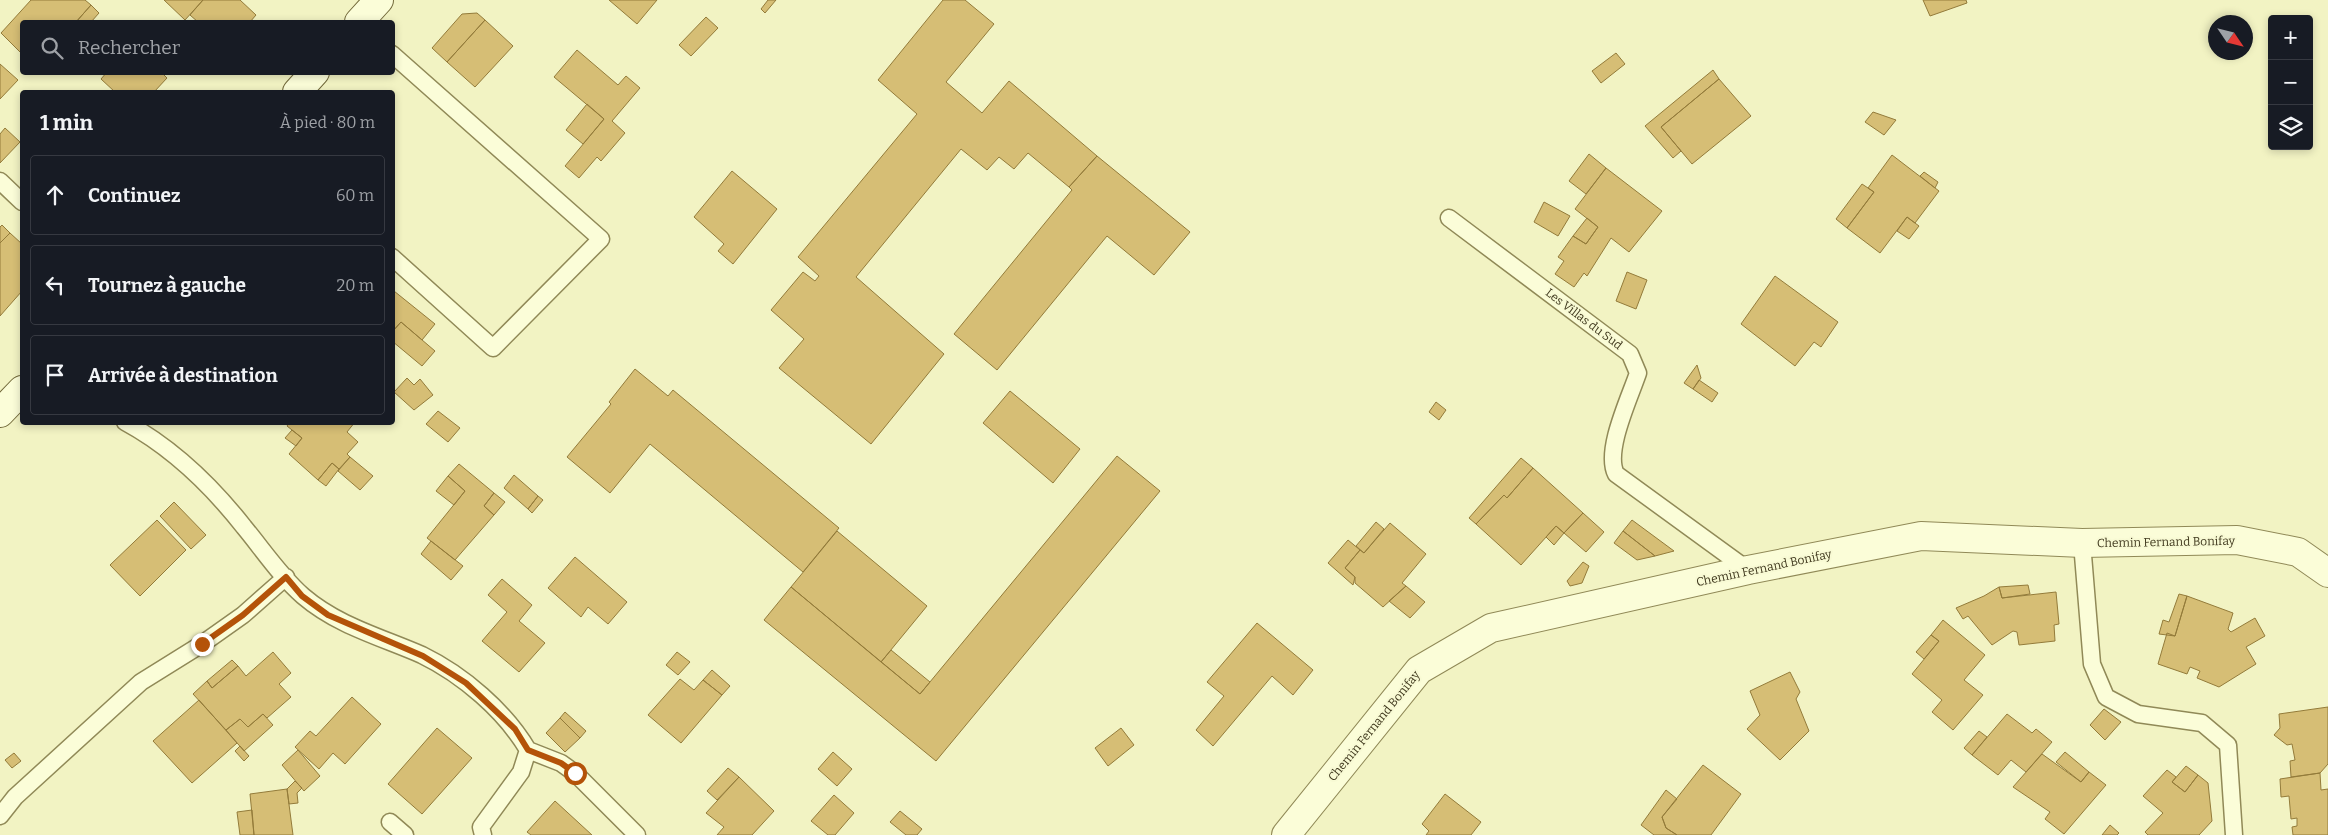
<!DOCTYPE html>
<html lang="fr">
<meta charset="utf-8">
<style>
body{margin:0;font-family:Bitter,serif;background:#20242c;color:#f1f3f6}
.controls{position:absolute;right:15px;top:15px;display:grid;overflow:hidden;border-radius:5px;box-shadow:0 2px 8px #0003}
.controls button{width:45px;height:45px;display:grid;place-items:center;padding:0;border:0;border-bottom:1px solid #363941;background:#171b24;color:#f1f3f6;font:25px sans-serif}
.compass{position:absolute;left:2208px;top:15px;width:45px;height:45px;border-radius:50%;background:#171b24;box-shadow:0 2px 8px #0003;rotate:125deg}
.stop{position:absolute;width:15px;height:15px;margin:-11px;border:4px solid #b45309;border-radius:50%;background:#fff}
.stop.end{background:#b45309;border-color:#fff;box-shadow:0 1px 5px #0008}
.list{margin:0;padding:0;list-style:none}
h2{display:flex;justify-content:space-between;align-items:center;height:65px;margin:0;padding:0 20px;font-size:21px}
h2 small{font-size:16px;font-weight:400;color:#9ea1a6}
.list li{display:grid;grid-template-columns:32px 1fr auto;gap:15px;align-items:center;box-sizing:border-box;height:80px;margin:0 10px 10px;padding:0 10px;border:1px solid #363941;border-radius:5px}
.list b{display:block;font-size:19px;white-space:nowrap}
.list em{font-size:16px;font-style:normal;color:#9ea1a6}
.icon{flex:none;width:28px;height:28px;fill:none;stroke:currentColor;stroke-width:2;stroke-linecap:round;stroke-linejoin:round}
.map{position:relative;flex:none;width:2328px;height:835px;overflow:hidden}
.search{position:absolute;background:#171b24;box-shadow:0 2px 8px #0003;left:20px;top:20px;width:375px;height:55px;display:flex;align-items:center;gap:12px;box-sizing:border-box;padding:0 18px;border-radius:5px;color:#9ea1a6;font-size:19px}
.panel{position:absolute;background:#171b24;box-shadow:0 2px 8px #0003;left:20px;top:90px;width:375px;height:335px;border-radius:5px}
.map>svg:first-child{display:block}
</style>
<div class="map">
<svg width="2328" height="835" viewBox="0 0 2328 835">
<rect width="100%" height="100%" fill="#f2f3c3"/>
<path fill="#d6be75" stroke="#937b3a" d="M31 0H85L91 5 76 22H22V54L1 33Z
M164 0H203L185 20Z
M203 0H240L256 15 250 22H198L190 15Z
M609 0H657L637 24Z
M768 0H776L765 13 761 9Z
M943 0H965L994 24 946 82 982 113 1009 81 1097 156 1069 187 1028 153 1014 169 999 157 987 170 961 149 856 277 944 354 871 444 779 368 804 339 771 310 803 272 815 281 819 276 798 257 917 114 878 80Z
M1923 0H1966L1967 3 1930 16Z
M91 5 99 13 91 22H76Z
M477 13 485 20 447 62 432 48 462 14Z
M706 17 718 28 691 56 679 45Z
M485 20 513 46 475 87 447 62Z
M577 50 618 85 626 76 640 88 612 121 625 133 601 161 597 157 579 178 565 166 604 119 554 77Z
M1616 53 1625 64 1601 83 1592 71Z
M0 64 18 80 0 99Z
M1713 70 1719 79 1661 127 1681 151 1673 158 1645 126Z
M107 72H161L167 78 154 92H115L101 79Z
M1719 79 1751 116 1692 164 1661 127Z
M587 104 604 119 583 144 566 130Z
M1873 112 1896 120 1884 135 1865 122Z
M5 128 20 142 0 163V134Z
M1589 154 1606 168 1586 194 1569 181Z
M1892 155 1939 191 1915 223 1907 217 1880 253 1847 228 1874 192 1868 188Z
M1097 156 1190 232 1154 275 1107 236 997 370 954 334 1072 190 1069 187Z
M1606 168 1662 211 1629 252 1611 238 1587 276 1584 273 1574 287 1555 274 1564 261 1558 257 1573 236 1586 244 1598 227 1575 209Z
M732 171 777 209 733 264 718 251 724 244 694 217Z
M1924 172 1938 182 1935 188 1920 176Z
M1862 184 1874 192 1847 228 1836 219Z
M1544 202 1570 216 1558 236 1534 222Z
M1907 217 1919 226 1909 239 1897 231Z
M1587 218 1598 227 1586 244 1573 236Z
M2 225 10 233 0 243V227Z
M10 233 22 244V291L0 316V243Z
M1627 272 1647 280 1636 309 1616 301Z
M1775 276 1838 322 1821 347 1814 342 1795 366 1741 324Z
M394 291 435 324 422 340 401 322 392 332Z
M401 322 435 351 422 366 392 341V332Z
M1697 365 1701 378 1693 389 1684 383Z
M635 369 668 396 673 390 839 528 803 572 650 444 610 493 567 457 611 404 609 402Z
M407 378 414 385 420 379 433 395 414 410 394 392Z
M1699 380 1718 393 1712 402 1693 389Z
M1010 391 1080 449 1053 483 983 423Z
M1436 402 1446 410 1439 420 1429 412Z
M438 411 460 428 448 442 426 424Z
M290 422H355L347 432 358 442 347 454 350 457 339 469 332 463 318 480 289 454 302 438 287 426Z
M292 430 302 438 296 446 285 438Z
M1117 456 1160 491 936 761 764 620 791 587 920 694Z
M350 457 373 476 360 490 338 471Z
M1521 458 1533 468 1507 498 1504 495 1476 524 1469 518Z
M332 463 339 469 326 486 318 480Z
M459 464 494 493 484 506 494 515 455 560 427 538 465 491 448 476Z
M1533 468 1583 513 1564 533 1556 526 1521 565 1476 524 1504 495 1507 498Z
M514 475 538 496 528 509 504 488Z
M448 476 465 491 454 505 436 491Z
M494 493 505 502 494 515 484 506Z
M538 496 543 500 532 513 528 509Z
M174 502 206 535 191 549 160 516Z
M1583 513 1604 532 1586 552 1564 533Z
M157 520 186 550 140 596 110 565Z
M1632 520 1674 551 1655 556 1623 531Z
M1376 522 1384 529 1364 553 1356 546Z
M1390 523 1426 554 1402 583 1406 586 1383 607 1355 583V577L1345 568 1360 550 1364 553Z
M1556 526 1564 533 1554 545 1546 537Z
M837 531 927 606 881 662 791 587Z
M1623 531 1655 556 1637 560 1614 543Z
M1348 540 1360 550 1345 568 1355 577 1353 585 1328 563Z
M431 541 463 566 451 580 421 554Z
M575 557 627 602 608 624 588 607 581 617 548 588Z
M1583 562 1589 566 1582 583 1570 586 1567 581Z
M502 579 532 605 519 621 545 643 519 672 482 641 507 612 488 595Z
M2028 585 2030 594 2002 598 1999 587Z
M1406 586 1425 602 1410 618 1389 601Z
M1999 587 2002 598 2056 592 2059 624 2054 625 2055 641 2019 645 2017 632 2013 631 1992 645 1968 616 1963 619 1956 608 1984 596Z
M2179 594 2187 596 2175 636 2159 634 2163 620 2169 622Z
M2187 596 2233 613 2228 629 2231 632 2255 618 2265 636 2246 647 2256 664 2219 687 2197 678 2200 671 2190 667 2187 674 2158 664 2167 633 2175 636Z
M1943 620 1985 655 1964 680 1983 695 1953 730 1932 712 1942 700 1912 674 1939 641 1931 635Z
M1257 623 1313 670 1293 695 1272 676 1213 746 1196 730 1224 696 1207 682Z
M1931 635 1939 641 1924 659 1916 652Z
M891 650 930 682 920 694 881 662Z
M273 652 291 673 279 684 291 697 267 718 263 714 248 727 240 719 226 730 193 694 207 681 212 688 238 666 246 676Z
M677 652 690 662 678 675 666 665Z
M232 660 238 666 212 688 207 681Z
M712 670 730 686 722 695 703 680Z
M1790 672 1800 692 1796 699 1809 731 1780 760 1747 729 1760 715 1750 691Z
M680 679 694 690 703 680 722 695 681 743 648 715Z
M352 697 381 724 345 764 333 753 319 769 295 747 310 731 316 736Z
M199 700 237 743 192 783 153 741Z
M2328 707V764L2320 773 2291 777 2290 761 2295 760 2292 744 2287 745 2274 735 2280 728 2279 714Z
M2104 709 2121 722 2105 740 2090 725Z
M565 712 586 731 580 738 560 718Z
M263 714 273 725 244 751 226 730 240 719 248 727Z
M2007 714 2032 733 2036 729 2052 742 2026 772 2011 760 1998 775 1972 755Z
M560 718 580 738 565 752 546 733Z
M437 728 472 758 422 814 388 784Z
M1121 728 1134 745 1108 766 1095 748Z
M1979 731 1987 737 1972 755 1964 748Z
M240 746 249 756 244 761 235 751Z
M298 750 320 776 304 791 282 765Z
M833 752 852 769 837 786 818 769Z
M2065 752 2089 772 2081 782 2056 762Z
M14 753 21 761 12 768 5 760Z
M2042 754 2081 782 2089 772 2106 785 2064 834 2045 819 2050 812 2013 787Z
M1703 765 1741 794 1711 835H1677L1666 828 1662 817Z
M2186 766 2198 775 2185 792 2172 782Z
M728 768 739 777 717 800 707 791Z
M2167 770 2176 777 2172 782 2185 792 2198 775 2208 783 2212 821 2199 835H2148L2145 832 2163 813 2143 796Z
M2320 773 2321 790 2328 789V835H2293L2292 827 2297 826V818L2291 819 2289 796 2281 797 2280 779Z
M739 777 774 811 752 835H717L724 827 706 813Z
M295 781 302 788 297 793 298 803 289 804 287 789Z
M287 789 293 835H254L250 794Z
M1666 790 1677 799 1662 817 1666 828 1677 835H1654L1641 825Z
M1445 794 1481 822 1471 835H1426L1429 831 1422 824Z
M834 795 854 813 835 835H828L811 821Z
M555 801 592 835H531L527 832Z
M252 810 254 835H240L237 812Z
M900 811 922 829 917 835H906L890 822Z
M2110 825 2119 833 2117 835H2102Z"/>
<g fill="none" stroke-linecap="round" stroke-linejoin="round">
<defs>
<path id="lane" d="M392 54 601 239 493 348 392 257
M0 181 22 202
M1449 218 1630 354 1638 373C1630 397 1604 451 1616 474L1748 570
M125 422C173 448 211 485 244 527 263 550 281 577 303 596 338 626 381 637 422 655 463 675 505 711 528 750L521 772 481 827 483 835
M2082 543 2092 664 2106 697 2138 714 2202 723 2228 745 2234 835
M528 750 561 763 575 773 637 835
M0 816 15 797 141 682 202 644 243 615 286 577
M390 822 405 835"/>
<path id="street" d="M1286 835 1419 670 1491 628 1748 570 1921 536 2082 543 2237 540 2298 552 2328 573"/>
<path id="secondary" d="M359 22 379 0
M297 92 315 72
M0 413 22 390"/>
</defs>
<use href="#lane" stroke="#908957" stroke-width="19"/>
<use href="#street" stroke="#908957" stroke-width="30"/>
<use href="#secondary" stroke="#72693a" stroke-width="30"/>
<use href="#lane" stroke="#fbfdd8" stroke-width="16"/>
<use href="#street" stroke="#fbfdd8" stroke-width="28"/>
<use href="#secondary" stroke="#fbfdd8" stroke-width="28"/>
</g>
<g fill="none" stroke-linecap="round" stroke-linejoin="round">
<path stroke="#b45309" stroke-width="6" d="M202 644 243 615 286 577 302 596 328 615 423 656 466 683 515 729 528 750 561 763 575 773"/>
</g>
<g text-anchor="middle" dominant-baseline="central" stroke-width="4" stroke-linejoin="round" paint-order="stroke">
<g font-size="12" fill="#3f381d" stroke="#f8fad4">
<text transform="translate(1584 319) rotate(37)">Les Villas du Sud</text>
<text transform="translate(2166 542) rotate(-1)">Chemin Fernand Bonifay</text>
<text transform="translate(1764 568) rotate(-12)">Chemin Fernand Bonifay</text>
<text transform="translate(1374 726) rotate(-51)">Chemin Fernand Bonifay</text>
</g>
</g>
</svg>
<div class="controls">
<button>+</button>
<button>−</button>
<button><svg class="icon" aria-label="layers" viewBox="0 0 24 24"><path d="M12 4l9 5-9 5-9-5zM3 14l9 5 9-5"/></svg></button>
</div>
<svg class="compass" viewBox="-18 -18 36 36"><path d="M0-13l5 13h-10z" fill="#e53935"/><path d="M0 13l5-13h-10z" fill="#9ea1a6"/></svg>
<div class="stop" style="left:575px;top:773px"></div>
<div class="stop end" style="left:202px;top:644px"></div>
<div class="search"><svg class="icon" aria-label="search" viewBox="0 0 24 24"><circle cx="10" cy="10" r="6"/><path d="M15 15l6 6"/></svg>Rechercher</div>
<section class="panel">
<h2>1 min<small>À pied · 80 m</small></h2>
<ul class="list">
<li><svg class="icon" aria-label="ahead" viewBox="0 0 24 24"><path d="M12 20V5M6 11l6-6 6 6"/></svg><div><b>Continuez</b></div><em>60 m</em></li>
<li><svg class="icon" aria-label="left" viewBox="0 0 24 24"><path d="M17 20v-9H6M10 6l-5 5 5 5"/></svg><div><b>Tournez à gauche</b></div><em>20 m</em></li>
<li><svg class="icon" aria-label="arrive" viewBox="0 0 24 24"><path d="M6 21V4h12l-3 4 3 4H6"/></svg><div><b>Arrivée à destination</b></div></li>
</ul>
</section>
</div>
